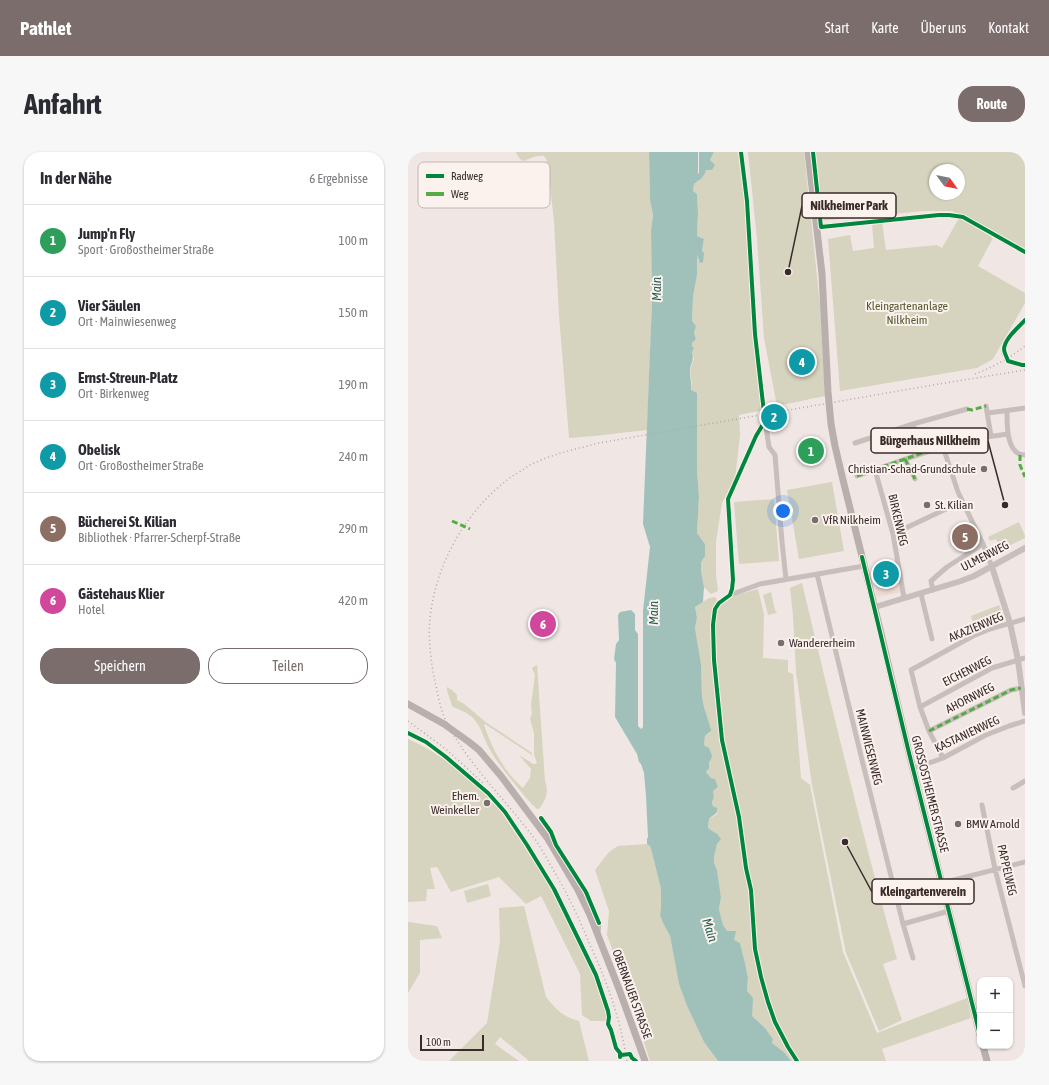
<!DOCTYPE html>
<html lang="de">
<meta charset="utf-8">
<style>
body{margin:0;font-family:"Asap Condensed",sans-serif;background:#f7f7f7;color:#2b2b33}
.controls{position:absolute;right:12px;bottom:12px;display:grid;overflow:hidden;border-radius:8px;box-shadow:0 1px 3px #0004}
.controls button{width:36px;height:36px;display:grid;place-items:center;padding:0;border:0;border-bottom:1px solid #e1e1e2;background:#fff;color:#2b2b33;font:20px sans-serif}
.compass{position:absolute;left:521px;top:12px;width:36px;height:36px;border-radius:50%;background:#fff;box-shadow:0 1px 3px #0004;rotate:123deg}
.scale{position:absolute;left:12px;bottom:10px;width:64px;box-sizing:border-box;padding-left:4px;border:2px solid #3a2b2a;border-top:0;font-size:11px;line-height:14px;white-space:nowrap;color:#3a2b2a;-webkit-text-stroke:3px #fbf1ed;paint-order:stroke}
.you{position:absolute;left:375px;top:359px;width:14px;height:14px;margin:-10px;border:3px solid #fff;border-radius:50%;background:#1a73e8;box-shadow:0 0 0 6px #1a73e833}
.badge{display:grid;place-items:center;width:26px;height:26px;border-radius:50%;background:#7a6d6b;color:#fff;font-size:13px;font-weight:700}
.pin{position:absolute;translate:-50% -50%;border:2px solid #fff;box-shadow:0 1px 4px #0006}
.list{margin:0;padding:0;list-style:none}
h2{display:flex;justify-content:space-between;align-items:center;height:52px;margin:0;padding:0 16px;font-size:17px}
h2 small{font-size:13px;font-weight:400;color:#7c7c81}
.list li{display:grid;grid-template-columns:26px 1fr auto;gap:12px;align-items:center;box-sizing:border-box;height:72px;padding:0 16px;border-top:1px solid #e1e1e2}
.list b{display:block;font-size:15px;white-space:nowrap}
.list p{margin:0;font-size:13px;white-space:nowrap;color:#7c7c81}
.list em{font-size:13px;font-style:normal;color:#7c7c81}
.actions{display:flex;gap:8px;padding:12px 16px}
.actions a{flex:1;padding:9px 0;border:1px solid #7a6d6b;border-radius:16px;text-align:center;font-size:14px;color:#7a6d6b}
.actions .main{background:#7a6d6b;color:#fff}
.map{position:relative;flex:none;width:617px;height:909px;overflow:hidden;border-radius:16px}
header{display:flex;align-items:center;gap:24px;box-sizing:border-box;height:56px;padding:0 20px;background:#7a6d6b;color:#fff}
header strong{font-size:19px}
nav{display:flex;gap:22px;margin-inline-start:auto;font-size:14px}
.intro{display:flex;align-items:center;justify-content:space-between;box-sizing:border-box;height:96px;padding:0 24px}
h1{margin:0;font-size:28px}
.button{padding:10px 18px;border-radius:16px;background:#7a6d6b;color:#fff;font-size:14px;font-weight:700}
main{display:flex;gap:24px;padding:0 24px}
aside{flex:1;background:#fff;border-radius:16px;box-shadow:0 1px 3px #0004}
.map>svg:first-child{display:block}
</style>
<header>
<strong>Pathlet</strong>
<nav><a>Start</a><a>Karte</a><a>Über uns</a><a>Kontakt</a></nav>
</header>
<div class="intro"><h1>Anfahrt</h1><a class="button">Route</a></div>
<main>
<aside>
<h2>In der Nähe<small>6 Ergebnisse</small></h2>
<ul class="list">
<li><span class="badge" style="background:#2e9e5b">1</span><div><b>Jump'n Fly</b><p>Sport · Großostheimer Straße</p></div><em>100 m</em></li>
<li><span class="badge" style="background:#0f9aa8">2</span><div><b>Vier Säulen</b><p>Ort · Mainwiesenweg</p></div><em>150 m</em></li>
<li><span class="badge" style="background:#0f9aa8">3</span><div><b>Ernst-Streun-Platz</b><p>Ort · Birkenweg</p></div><em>190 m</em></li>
<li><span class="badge" style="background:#0f9aa8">4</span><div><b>Obelisk</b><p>Ort · Großostheimer Straße</p></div><em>240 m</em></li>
<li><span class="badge" style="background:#8d6e63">5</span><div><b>Bücherei St. Kilian</b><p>Bibliothek · Pfarrer-Scherpf-Straße</p></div><em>290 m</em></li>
<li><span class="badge" style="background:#d1479c">6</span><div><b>Gästehaus Klier</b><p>Hotel</p></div><em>420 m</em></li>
</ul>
<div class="actions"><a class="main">Speichern</a><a>Teilen</a></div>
</aside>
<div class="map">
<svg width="617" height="909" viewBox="0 0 617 909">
<rect width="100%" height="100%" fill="#f0e7e4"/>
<path fill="#d6d3be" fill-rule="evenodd" d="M108 0H241L242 48 245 63 243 79 244 149 239 278 186 284 161 286 151 163 146 70 140 14 138 7 136 4C129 3 123 6 116 9 111 7 110 5 108 0Z
M306 0H334L356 258 331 263 332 283 327 327 314 351 308 390V423L310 439 303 442 296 435 293 419V410L297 392 289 381 291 345 289 318V242L283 238 284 232 282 219 286 206 284 201 286 195H283L284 191 288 187 286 181 288 174 284 169 285 145 289 123V103L291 109 294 99 296 87 289 84 290 61 289 42 285 39 286 32 291 29 298 17 304 18 302 8Z
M340 0H396L412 153 417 244 369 254 356 186 349 87Z
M406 0H617V99L544 59H516L412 69 411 41ZM527 18H551V42H527Z
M551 66 585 86 570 114 617 141V151L585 207 569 216 432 239 420 87 442 83 445 99 466 96 464 71 474 70 478 98 529 93 534 96Z
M424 330 436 399 391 407 379 338Z
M366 347 371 409 331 412 326 350Z
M611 370 617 384V386L593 398 588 387 582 389 580 385Z
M394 431C424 556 454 682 489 807L475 812 494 868 471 879 438 801 404 633 388 520 385 464 382 436Z
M350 437 356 462 355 506 380 508V520L385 522 393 626 402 633 435 800 469 881 559 846 563 866 474 897 478 909H383L376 900 364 891 365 887 357 876 344 864 339 839 340 826 337 811 332 791 325 788 315 773 311 757 313 745 309 718 306 711V705L309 692 312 688 306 680 300 676 301 667 309 662 304 650 306 645 305 639 310 635 307 627 303 626 298 620C301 612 308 599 297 594L296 592 297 584 302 581 294 545 293 512 287 476 289 466 287 455 301 446 307 445 309 448 310 452 328 443Z
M363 440 367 458 369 461 360 463 355 443Z
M591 453 597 468 568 479 563 464Z
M129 513 137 629C141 639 138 648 131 657H129C122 651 116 643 110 636 100 623 89 611 81 596 75 586 74 575 65 566 59 560 51 558 44 554L39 538V535L44 538 49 543V548L55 551 79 571 124 601V603L77 572 76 573C84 596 96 620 115 636L122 626 123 617 111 603 125 612H127L129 611 126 603V581L122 567 124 562 123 553 127 523 124 516Z
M0 587C38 604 73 633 98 666 105 674 109 683 115 692 122 703 129 713 136 725 148 746 158 768 169 790 180 812 199 844 199 869H183L174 863 172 822 133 744 118 752 91 725 43 740 29 715 22 716 27 737H19L18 749 0 750Z
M239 692 242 694 243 697 253 737V755L252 763 255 771 262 784 271 832 279 854 296 890 310 909H242L217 832 199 783 201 759 187 718 201 700 210 694Z
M80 732 83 744 59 751 56 739Z
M116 754 138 845C148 857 155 865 171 869L181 909H121L92 885 87 892 111 909H41L79 871 92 789 91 756Z
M0 770 29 774 34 786 12 788V821L0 841Z"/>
<path fill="#eedbd4" d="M487 409 493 440 472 445 468 443 467 428 464 416Z"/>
<path fill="#a0c1b9" d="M241 0H290V21L291 22V0H306L302 8 307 13 304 18H298C296 25 292 28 286 32L285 39 289 42 290 61 289 84 296 87 294 99 296 101 295 110 292 111 289 103V123L285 145 284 169 288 174 286 181 288 187 284 191V195H286L284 201C287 209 281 213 282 221 282 227 284 231 283 238L289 241V318L291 345 289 381 297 392V404L293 410V419L296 435 295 450 287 455 289 466 287 476 293 512 294 545 296 555 303 578V579L297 584 296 592 297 594 301 596 303 601 304 605 301 611V617L299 618 298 620 303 626 307 627 310 635 305 639 306 645 304 650 305 654 309 656C310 663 304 663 301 667L300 676 309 682 313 687 309 692 306 705V711L309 718 313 745 311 757 315 773 319 779H328L326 788 332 791 337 811 340 826 339 839 345 846 344 864 357 876 365 887 364 891 376 900 383 909H310L296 890 279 854 271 832 262 784 255 771 252 763 253 755V737L243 697 242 694 239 692V687L240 685 238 644 236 621 233 612 231 610 229 602 207 565 208 511 206 507 208 492 211 488 210 463 212 460 223 458 227 462V478L230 482V574L233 577 235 575V459L242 395 235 372 244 149 243 79 245 63 242 48Z"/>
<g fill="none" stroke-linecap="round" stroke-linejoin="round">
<path stroke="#c8bfbd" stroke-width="5" d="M408 75 531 63H541L555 65 617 100
M596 202C594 187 608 178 617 168
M578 254 583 284
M599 259C599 272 598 303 617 303
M580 261 617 256
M357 269 361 295 367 303 374 390 378 427
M447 291 505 272
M535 295 550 340 575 392 584 415
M514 301 505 272 559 257
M497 307 507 327
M467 318 485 382 496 446
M449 324C498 307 547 288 600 282
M485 382 538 357
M409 422 455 612 495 772 505 806
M525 438 523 429 539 415 575 392
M513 442 524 487
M322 443 352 432 456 414
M512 555 584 516 617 506
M521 579 603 538 613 536
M535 606 521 579 512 555 503 518 565 484 582 477 617 467
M510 615 535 606 578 583 601 574 617 569
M605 636 617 629
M574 653 587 717 617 834
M534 731 617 710
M495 772 541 759
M190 782 191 771"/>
<path stroke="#c8bfbd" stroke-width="6" d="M584 415 602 471 610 508 617 561
M467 455 553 429 566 424 617 396"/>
<path stroke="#b9afad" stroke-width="7" d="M400 0 414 122 420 240 423 272 427 294 435 328 472 477 501 601 572 883
M0 552 36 572 61 590 71 598 93 624 140 687 170 738 182 763 211 837 237 909
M575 894 579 909"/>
<path stroke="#b0a9a7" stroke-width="1.5" stroke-dasharray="1 3" stroke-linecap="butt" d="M567 222C585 215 602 206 617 194
M0 569 39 598 75 631
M219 909C212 866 200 832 182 793 173 771 163 749 151 728 141 711 132 692 119 677 91 641 57 608 37 567 32 556 30 542 27 530 23 510 20 487 22 466 28 410 60 355 106 323 112 320 117 316 122 313 144 302 168 297 191 291L525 233 617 218"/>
<path stroke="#55ab44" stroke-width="3" stroke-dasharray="6 3" stroke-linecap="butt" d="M559 257 564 258 578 254
M612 303V313L617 325
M497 307 507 327
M449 324 514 301 535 295
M44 369 62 377
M521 579 603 538 613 536"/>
<defs>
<path id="cycleway" d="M333 0 339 49 347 182 357 269 348 284 320 347 325 428 324 437 322 443 311 451 307 457 305 473 306 508 314 588 331 665 338 716 343 738 347 797 353 825 360 850 367 870 380 895 389 909
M405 0 413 75 531 63H541L555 65 617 100
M617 168C610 176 597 186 596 197 596 201 599 205 600 209L614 213H617
M454 405 501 601 572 883
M0 581 18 590 38 605 80 641 97 660 119 693 146 737 188 823 200 859 201 865 200 872 203 878 208 896 212 901V905L213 903 222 902 224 906 228 909
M133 666 143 680 148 693 178 740 191 771"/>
</defs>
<use href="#cycleway" stroke="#fbf1ed" stroke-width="6"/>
<use href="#cycleway" stroke="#00873e" stroke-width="4"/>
</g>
<g fill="#7a6d6b" stroke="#fbf1ed" stroke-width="1.5">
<circle cx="576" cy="317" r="4"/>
<circle cx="519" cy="353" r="4"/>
<circle cx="407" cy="368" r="4"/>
<circle cx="373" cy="491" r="4"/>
<circle cx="79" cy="651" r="4"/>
<circle cx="550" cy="672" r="4"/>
</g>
<g text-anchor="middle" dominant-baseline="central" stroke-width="4" stroke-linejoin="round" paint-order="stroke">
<g font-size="12" fill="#55592e" stroke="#fbf1ed">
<text x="499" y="154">Kleingartenanlage<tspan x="499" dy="14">Nilkheim</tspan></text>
</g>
<g font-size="12" fill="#3a2b2a" stroke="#fbf1ed" text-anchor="start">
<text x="568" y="317" text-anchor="end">Christian-Schad-Grundschule</text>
<text x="527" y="353">St. Kilian</text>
<text x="415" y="368">VfR Nilkheim</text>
<text x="381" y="491">Wandererheim</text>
<text x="71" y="644" text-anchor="end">Ehem.<tspan x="71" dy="14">Weinkeller</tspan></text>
<text x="558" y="672">BMW Arnold</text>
</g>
<g font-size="12" fill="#3a2b2a" stroke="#fbf1ed">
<text transform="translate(490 368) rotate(77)">BIRKENWEG</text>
<text transform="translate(577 404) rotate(-27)">ULMENWEG</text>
<text transform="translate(568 475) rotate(-23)">AKAZIENWEG</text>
<text transform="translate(559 519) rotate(-27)">EICHENWEG</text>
<text transform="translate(562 546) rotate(-27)">AHORNWEG</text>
<text transform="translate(559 582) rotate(-25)">KASTANIENWEG</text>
<text transform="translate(461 595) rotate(76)">MAINWIESENWEG</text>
<text transform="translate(522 642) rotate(76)">GROSSOSTHEIMER STRASSE</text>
<text transform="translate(599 718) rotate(77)">PAPPELWEG</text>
<text transform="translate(224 842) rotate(70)">OBERNAUER STRASSE</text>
</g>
<g font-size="13" font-style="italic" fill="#1f5d50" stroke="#fbf1ed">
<text transform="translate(248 137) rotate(-90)">Main</text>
<text transform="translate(245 461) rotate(-90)">Main</text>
<text transform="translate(302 778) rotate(72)">Main</text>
</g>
</g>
<rect x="10" y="10" width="132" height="46" rx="6" fill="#fbf1ed" stroke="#c1b6b2" stroke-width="1"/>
<rect x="18" y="22" width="18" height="4" fill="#00873e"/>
<rect x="18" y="40" width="18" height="4" fill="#55ab44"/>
<g font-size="11" fill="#3a2b2a">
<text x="43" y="28">Radweg</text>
<text x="43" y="46">Weg</text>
</g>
<path fill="none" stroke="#3a2b2a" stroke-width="1.5" d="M380 120L394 54M597 353L580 289M437 690L464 740"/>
<g fill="#3a2b2a" stroke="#fbf1ed" stroke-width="1.5">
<circle cx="380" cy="120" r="4"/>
<circle cx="597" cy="353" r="4"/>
<circle cx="437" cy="690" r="4"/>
</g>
<g fill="#fbf1ed" stroke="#3a2b2a" stroke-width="1.5">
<rect x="394" y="41" width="94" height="25" rx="4"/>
<rect x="463" y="276" width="117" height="25" rx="4"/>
<rect x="464" y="727" width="102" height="25" rx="4"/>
</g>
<g font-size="13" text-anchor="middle" font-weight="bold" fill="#3a2b2a">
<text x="441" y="58">Nilkheimer Park</text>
<text x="522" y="293">Bürgerhaus Nilkheim</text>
<text x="515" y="744">Kleingartenverein</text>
</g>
</svg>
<div class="controls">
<button>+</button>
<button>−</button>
</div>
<svg class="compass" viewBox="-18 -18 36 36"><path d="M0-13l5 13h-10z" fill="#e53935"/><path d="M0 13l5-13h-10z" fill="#7c7c81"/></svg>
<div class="scale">100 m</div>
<div class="you"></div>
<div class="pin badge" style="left:403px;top:299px;background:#2e9e5b">1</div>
<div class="pin badge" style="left:366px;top:265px;background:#0f9aa8">2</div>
<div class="pin badge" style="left:478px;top:422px;background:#0f9aa8">3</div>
<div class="pin badge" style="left:394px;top:210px;background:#0f9aa8">4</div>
<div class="pin badge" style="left:557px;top:385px;background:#8d6e63">5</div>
<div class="pin badge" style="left:135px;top:472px;background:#d1479c">6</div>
</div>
</main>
